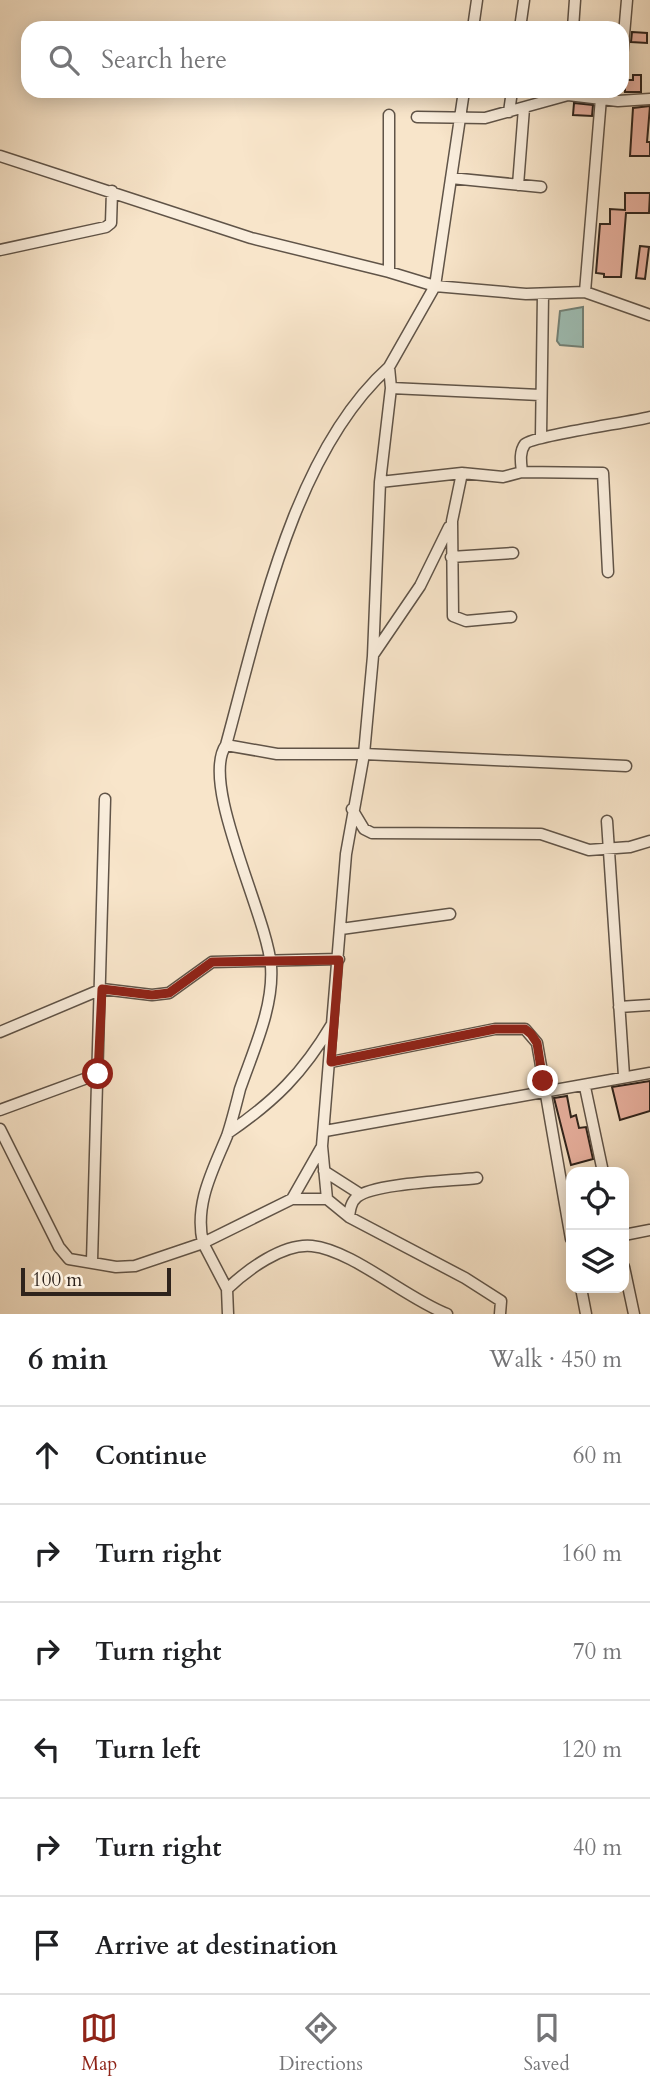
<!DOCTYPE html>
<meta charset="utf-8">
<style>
body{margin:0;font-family:Cardo,serif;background:#f2f2f2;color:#202124}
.controls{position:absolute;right:21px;bottom:21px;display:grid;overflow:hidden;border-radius:14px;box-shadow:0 4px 18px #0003}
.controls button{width:63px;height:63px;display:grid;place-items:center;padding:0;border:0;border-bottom:2px solid #e0e0e0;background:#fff;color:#202124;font:35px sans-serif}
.scale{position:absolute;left:21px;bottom:18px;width:150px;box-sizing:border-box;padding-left:7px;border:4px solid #2e231c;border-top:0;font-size:19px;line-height:24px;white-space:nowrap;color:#2e231c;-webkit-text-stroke:5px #faeedd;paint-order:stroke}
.stop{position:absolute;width:21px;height:21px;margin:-16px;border:5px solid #8f2418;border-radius:50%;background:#fff}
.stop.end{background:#8f2418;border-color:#fff;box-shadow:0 2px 7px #0008}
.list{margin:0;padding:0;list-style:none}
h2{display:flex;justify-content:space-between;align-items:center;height:91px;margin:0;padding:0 28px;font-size:30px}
h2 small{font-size:23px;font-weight:400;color:#757577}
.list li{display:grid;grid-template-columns:46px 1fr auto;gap:21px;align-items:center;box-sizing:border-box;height:98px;padding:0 28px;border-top:2px solid #e0e0e0}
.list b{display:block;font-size:26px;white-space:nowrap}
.list em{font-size:23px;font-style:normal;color:#757577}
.icon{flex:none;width:38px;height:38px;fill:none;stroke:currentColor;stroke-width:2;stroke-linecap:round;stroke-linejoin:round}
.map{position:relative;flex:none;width:650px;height:1314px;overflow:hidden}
.search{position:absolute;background:#fff;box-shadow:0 4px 18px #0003;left:21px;right:21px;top:21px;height:77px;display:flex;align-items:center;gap:18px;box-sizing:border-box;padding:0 24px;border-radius:21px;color:#757577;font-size:26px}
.sheet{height:679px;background:#fff}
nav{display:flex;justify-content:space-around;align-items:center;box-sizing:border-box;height:98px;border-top:2px solid #e0e0e0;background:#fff;font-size:19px;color:#757577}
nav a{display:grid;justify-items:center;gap:4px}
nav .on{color:#8f2418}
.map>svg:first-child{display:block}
</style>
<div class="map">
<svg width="650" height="1314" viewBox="0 0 650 1314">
<rect width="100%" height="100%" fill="#f8e5ca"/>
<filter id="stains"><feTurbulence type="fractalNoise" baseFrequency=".00286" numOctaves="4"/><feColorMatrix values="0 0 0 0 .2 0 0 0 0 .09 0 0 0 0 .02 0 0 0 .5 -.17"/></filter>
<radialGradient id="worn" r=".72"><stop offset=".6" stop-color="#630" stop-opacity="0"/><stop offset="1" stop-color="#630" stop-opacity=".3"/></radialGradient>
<path fill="#9dbfb6" stroke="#718178" stroke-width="2" d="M583 307V347L560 345 557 341 560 311Z"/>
<path fill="#ebb3a2" stroke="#2e231c" stroke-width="2" d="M632 32 647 33V43L631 42Z
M633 75H641V92H625V80H633Z
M574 103 593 105 592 116 573 115Z
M650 106 647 142H650V156H630L633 108Z
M625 193H650L649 213H626L621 277H604V274L596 273 600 224H610V209L625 210Z
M640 246 649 247 645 279 636 278Z
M650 1081V1111L620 1120 612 1087Z
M567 1096 571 1117 576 1115 579 1128 586 1127 593 1159 571 1165 554 1098Z"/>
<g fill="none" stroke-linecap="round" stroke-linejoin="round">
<defs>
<path id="street" d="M473 28 477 0
M520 28 524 0
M573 28 575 0
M622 58 627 0
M509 112 512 91
M417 117 485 118 568 95 618 101 650 99
M0 156 251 238 389 272 435 286 526 294 585 292 650 315
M451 178 541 187
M518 185 524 108
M0 250 106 227 111 223 112 191
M389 272V115
M585 292 601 98
M391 388 540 395
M541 436 543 294
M522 472 603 473 608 572
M462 473 452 521 453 616 466 621 511 617
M380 482 462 473 503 477 522 472C521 463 519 452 525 444 533 436 631 422 650 417
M451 557 513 553
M373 655 420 586 449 527
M226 745C259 625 293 453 389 367
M352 809 364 829 372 833 541 834 589 850 630 847 650 841
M607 821 624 1076
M341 929 450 914
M619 1007 650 1005
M0 1032 102 989 152 995 169 993 212 962 339 959
M331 1062 495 1029H525L537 1043 571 1239
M585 1087 603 1172
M0 1110 98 1074
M0 1129 59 1247 69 1259 116 1267 135 1266 203 1243 227 1289 228 1314
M325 1131 650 1073
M228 1133C275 1101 303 1073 332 1024
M324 1171 360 1194
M292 1199 321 1148
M327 1199 322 1146 346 854 364 754 373 656 380 482 391 388 389 367 435 286 464 91
M349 1217C350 1209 351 1202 357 1197 374 1183 452 1181 477 1178
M624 1235 650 1230
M92 1261 105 799
M624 1267 634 1314
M581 1288 586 1314
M227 1289C247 1270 283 1243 312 1246 352 1250 407 1299 447 1314
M500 1314 501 1301 465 1278 349 1217 327 1199H292L203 1243C194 1204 213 1170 227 1136 232 1121 236 1105 240 1089 253 1051 274 1007 271 966 267 915 199 783 226 745L277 754H364L626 766"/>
</defs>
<use href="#street" stroke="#605448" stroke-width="13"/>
<use href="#street" stroke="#faeedd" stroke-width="10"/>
</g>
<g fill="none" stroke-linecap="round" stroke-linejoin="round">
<path stroke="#8f2418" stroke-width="9" d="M98 1074 102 989 152 995 169 993 212 962 339 960 331 1062 495 1029H525L531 1034 537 1043 543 1081"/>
</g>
<rect width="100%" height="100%" filter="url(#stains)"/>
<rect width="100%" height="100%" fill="url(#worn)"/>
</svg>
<div class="controls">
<button><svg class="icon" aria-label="locate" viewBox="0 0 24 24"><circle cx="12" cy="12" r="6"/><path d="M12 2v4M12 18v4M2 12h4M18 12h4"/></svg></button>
<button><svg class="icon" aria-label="layers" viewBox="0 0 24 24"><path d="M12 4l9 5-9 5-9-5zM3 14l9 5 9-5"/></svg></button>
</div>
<div class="scale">100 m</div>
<div class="stop" style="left:98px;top:1074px"></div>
<div class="stop end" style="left:543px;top:1081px"></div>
<div class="search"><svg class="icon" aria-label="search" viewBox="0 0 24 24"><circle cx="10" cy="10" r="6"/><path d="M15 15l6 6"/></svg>Search here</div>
</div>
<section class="sheet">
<h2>6 min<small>Walk · 450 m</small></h2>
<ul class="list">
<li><svg class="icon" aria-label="ahead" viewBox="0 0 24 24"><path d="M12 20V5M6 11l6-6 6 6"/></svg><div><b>Continue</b></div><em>60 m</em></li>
<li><svg class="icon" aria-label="right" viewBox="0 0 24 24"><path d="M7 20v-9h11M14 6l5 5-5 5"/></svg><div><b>Turn right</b></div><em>160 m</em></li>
<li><svg class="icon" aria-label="right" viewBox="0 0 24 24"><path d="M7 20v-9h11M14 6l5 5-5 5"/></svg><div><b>Turn right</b></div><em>70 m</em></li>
<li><svg class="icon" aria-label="left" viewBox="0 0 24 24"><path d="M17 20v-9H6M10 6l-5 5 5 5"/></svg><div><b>Turn left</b></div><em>120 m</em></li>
<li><svg class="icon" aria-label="right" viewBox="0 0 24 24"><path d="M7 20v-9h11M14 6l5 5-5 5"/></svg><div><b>Turn right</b></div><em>40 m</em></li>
<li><svg class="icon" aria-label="arrive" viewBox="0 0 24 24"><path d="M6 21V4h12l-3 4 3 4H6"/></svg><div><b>Arrive at destination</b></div></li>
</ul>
</section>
<nav>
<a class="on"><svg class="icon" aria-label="map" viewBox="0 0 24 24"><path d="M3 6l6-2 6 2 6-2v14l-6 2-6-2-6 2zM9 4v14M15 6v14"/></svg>Map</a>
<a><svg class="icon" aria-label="directions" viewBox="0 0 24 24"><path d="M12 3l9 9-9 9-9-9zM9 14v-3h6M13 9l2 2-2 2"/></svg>Directions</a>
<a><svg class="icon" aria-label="saved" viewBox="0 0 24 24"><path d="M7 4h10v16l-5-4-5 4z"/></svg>Saved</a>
</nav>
